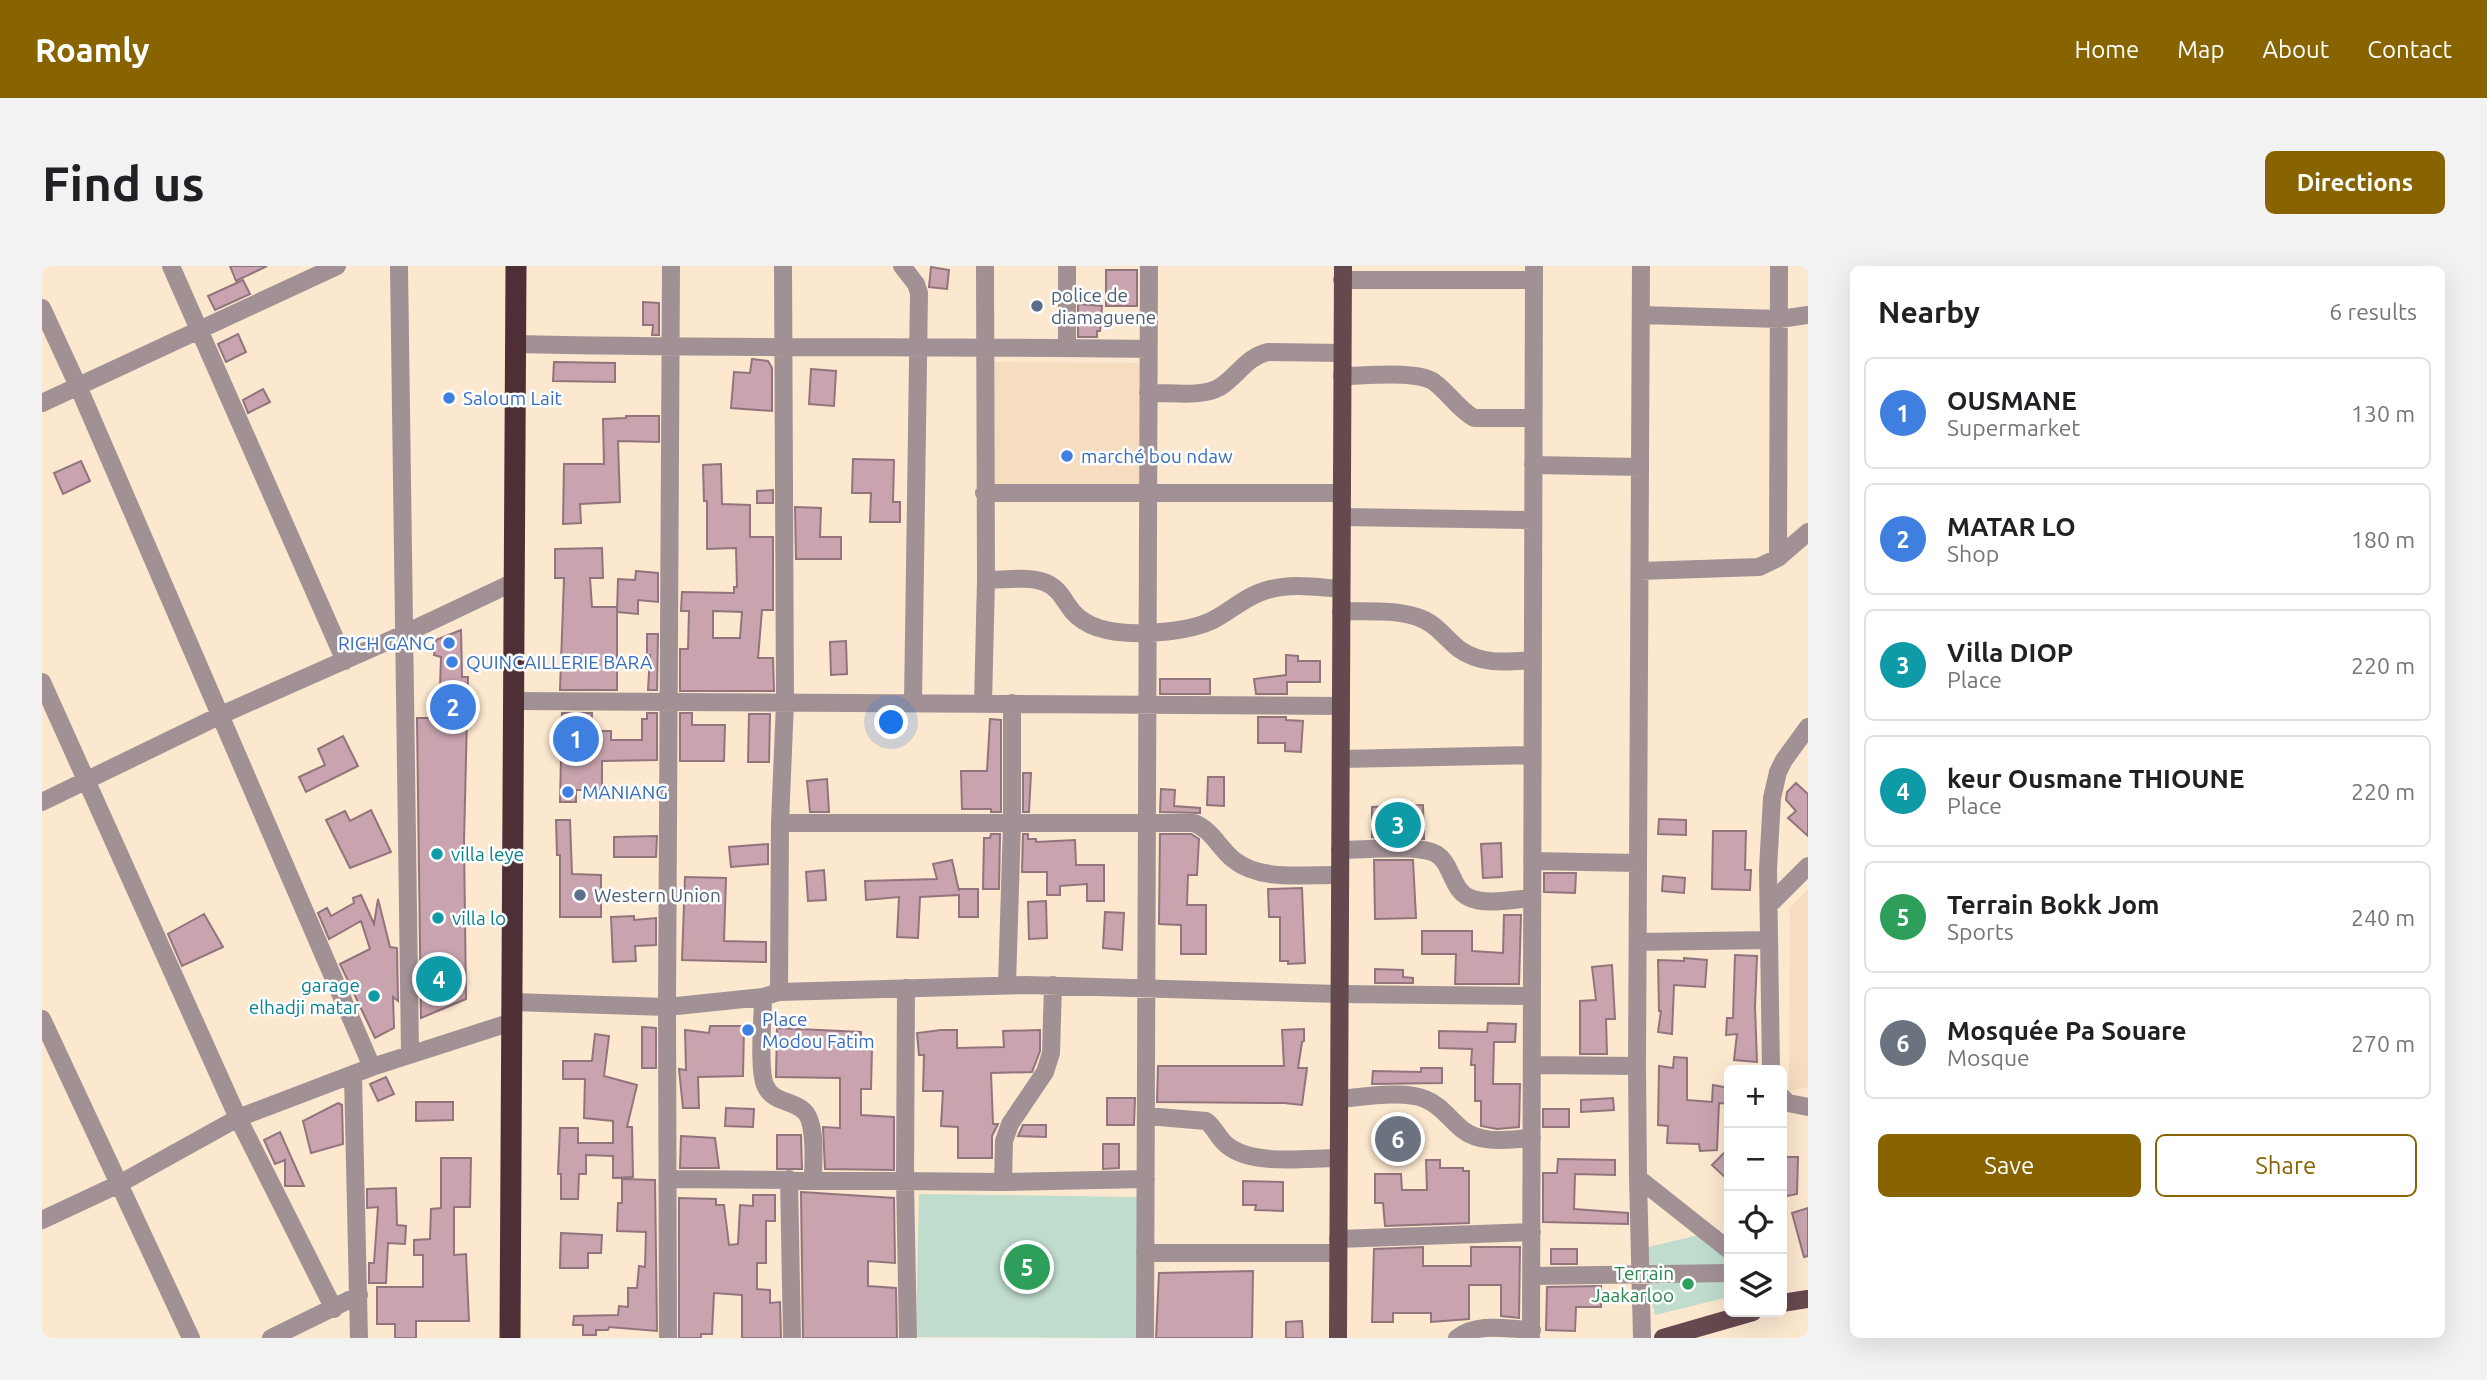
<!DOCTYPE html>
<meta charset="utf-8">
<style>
body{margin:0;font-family:Ubuntu,sans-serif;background:#f2f2f2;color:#202124}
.controls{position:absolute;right:21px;bottom:21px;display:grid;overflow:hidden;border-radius:10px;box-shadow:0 7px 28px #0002}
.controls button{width:63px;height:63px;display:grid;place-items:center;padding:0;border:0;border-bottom:2px solid #e0e0e0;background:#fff;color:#202124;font:35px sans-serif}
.you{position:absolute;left:850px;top:457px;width:24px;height:24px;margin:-18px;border:5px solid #fff;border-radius:50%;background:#1a73e8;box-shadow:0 0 0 10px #1a73e833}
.badge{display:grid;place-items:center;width:46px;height:46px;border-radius:50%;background:#876400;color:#fff;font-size:23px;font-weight:700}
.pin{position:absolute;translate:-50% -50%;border:4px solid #fff;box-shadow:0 2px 7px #0006}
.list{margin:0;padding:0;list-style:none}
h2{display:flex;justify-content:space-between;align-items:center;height:91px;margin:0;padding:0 28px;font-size:30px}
h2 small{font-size:23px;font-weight:400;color:#757577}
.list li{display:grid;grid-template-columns:46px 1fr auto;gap:21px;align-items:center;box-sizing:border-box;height:112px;margin:0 14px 14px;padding:0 14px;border:2px solid #e0e0e0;border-radius:10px}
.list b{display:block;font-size:26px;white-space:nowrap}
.list p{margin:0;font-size:23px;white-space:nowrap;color:#757577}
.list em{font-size:23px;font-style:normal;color:#757577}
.actions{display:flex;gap:14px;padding:21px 28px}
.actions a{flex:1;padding:16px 0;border:2px solid #876400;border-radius:10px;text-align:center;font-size:24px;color:#876400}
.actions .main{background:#876400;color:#fff}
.icon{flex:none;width:38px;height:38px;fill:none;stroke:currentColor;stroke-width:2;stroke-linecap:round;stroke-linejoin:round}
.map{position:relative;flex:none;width:1766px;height:1072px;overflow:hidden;border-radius:10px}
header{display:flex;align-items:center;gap:42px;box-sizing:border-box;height:98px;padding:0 35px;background:#876400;color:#fff}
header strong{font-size:33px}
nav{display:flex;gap:38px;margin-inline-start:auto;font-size:24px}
.intro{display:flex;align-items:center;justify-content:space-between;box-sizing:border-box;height:168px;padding:0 42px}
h1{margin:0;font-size:49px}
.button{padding:18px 32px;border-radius:10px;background:#876400;color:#fff;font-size:24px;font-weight:700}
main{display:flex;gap:42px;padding:0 42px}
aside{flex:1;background:#fff;border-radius:10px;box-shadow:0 7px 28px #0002}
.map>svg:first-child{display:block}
</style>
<header>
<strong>Roamly</strong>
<nav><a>Home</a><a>Map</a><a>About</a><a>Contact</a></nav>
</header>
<div class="intro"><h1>Find us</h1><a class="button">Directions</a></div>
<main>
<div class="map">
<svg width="1766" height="1072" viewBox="0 0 1766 1072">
<rect width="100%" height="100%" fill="#fce7cf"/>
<path fill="#f7ddbf" d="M952 96 1096 97 1100 100 1098 223 950 224Z
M1766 623V821L1747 825 1748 641Z"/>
<path fill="#bfdccd" d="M877 928 1095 931 1094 1072 874 1071Z
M1678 964 1687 1004V1031L1613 1049 1598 983Z"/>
<path fill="#c9a4af" stroke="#91747c" stroke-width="2" fill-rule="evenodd" d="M188 0H225L194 15Z
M889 1 907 4 905 23 887 21Z
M1064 4H1095V40H1064Z
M201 14 208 28 173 44 166 30Z
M601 36 617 37V69H610L611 59H601Z
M1036 38 1060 40 1058 65H1055V71H1036Z
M196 68 204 86 184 96 176 78Z
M710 93 726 95 730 102V145L689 142 692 106 708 107Z
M512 96 573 97V116L511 115Z
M769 103 794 105 792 140 767 138Z
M221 123 228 136 206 147 201 134Z
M584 150H617V176L576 175 578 236 538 238 539 257 521 258 522 198H562L561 153 584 152Z
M811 193 852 194 851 236H858V256H828L829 227H810Z
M39 195 48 215 21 228 12 207Z
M679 198 680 238 708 239V271H731V344H720L716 392H731L732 425H638V383H646L647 345H639L640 326 692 327V321H695L694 282 665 283V235H662L661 199ZM671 345 700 346 698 372H671Z
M731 224V237H715V225Z
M753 241 779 242 778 271H799V293H754Z
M560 282 561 312H548L550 341H575V424H518L522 312H513V283Z
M594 305 616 307V336L596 334V348L575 346 576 313 593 314Z
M419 364 420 411H426L422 575 424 733 379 752 375 452H397L399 391 392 389 394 374Z
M605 368H616L615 424H606L608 389H605Z
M804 375 805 408 789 409 788 376Z
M1244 389 1256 390V395H1278V416H1245V428H1214L1212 413 1244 409Z
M1118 413H1168V428H1118Z
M520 447H550L549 465H569V474H600V453H605V447H615V494L560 495V524H534V536H518Z
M638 447H650V459H683L682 495H638Z
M707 448H728L727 496H706Z
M1216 451H1244V454L1261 455 1259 486 1243 485V477H1216Z
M948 453 959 454V546H949V543H920L919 505H945Z
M301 470 316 500 264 526 257 511 283 499 276 483Z
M981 507H989L987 546H981Z
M1166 511H1182V540L1165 539Z
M785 513 787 546H768L765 515Z
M1754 517 1766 528V570L1746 552 1754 545 1744 534 1745 526Z
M1119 523 1133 524 1132 540 1158 542V547L1118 546Z
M1381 539 1382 573 1330 571V541Z
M329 544 349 586 308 602 284 554 303 545 308 555Z
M1617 553 1644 554V569L1616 568Z
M514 554H528L530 608 559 609V651H518V589H515Z
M1671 565H1704L1703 604H1709L1708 624 1670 623Z
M949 568H958L957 623H941L942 572H948Z
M981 568H986V573H994V576L1033 574 1034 599H1062V635H1045V618L1018 620V629H1005V606H980Z
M1118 568H1149L1157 573 1155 609H1146L1145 639H1164V688H1139V659L1117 658Z
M615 570 614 591H572V571Z
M1459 577 1460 611 1441 612 1439 578Z
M726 578V598L689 601 687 581Z
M910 594 917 625V623H936V651H917V629L878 631 876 672 855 671 857 631 824 634 823 615 895 613 891 598Z
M1332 594H1371L1374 652 1333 653Z
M782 604 784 634 766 635 764 606Z
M1502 607H1534L1533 627 1502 626Z
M1621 610 1643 612 1642 627 1620 625Z
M643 611 684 612 682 675 724 676V696L640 694Z
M1260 622 1263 697 1246 698V695H1238V651H1227L1226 623Z
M319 629 332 658 336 633 348 681 355 682 356 735 351 731 352 762 333 772 298 698 328 683 319 655 287 673 276 647 285 642 289 650 312 637 311 632Z
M1004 635 1005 672 987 673 986 636Z
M1063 646 1082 647 1080 684 1061 682Z
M162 648 181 681 140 700 126 668Z
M1462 649H1479L1477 718H1413L1414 688H1380V665H1430V685L1461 687Z
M592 650V654L614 652V679L593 680 594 695 571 696 569 651Z
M1693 689 1715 690 1713 741 1715 796 1692 794 1695 768 1684 769 1685 752H1691Z
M1642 692 1665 694 1663 721 1632 719 1630 768 1616 766 1619 745H1617L1616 694 1642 695Z
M1570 699 1573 753H1564L1565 788H1538V735L1554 734 1550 701Z
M1333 703 1361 704V711L1371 712V717H1333Z
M1446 757 1474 758 1473 776H1452L1451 818H1478L1477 861 1455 863 1439 860V835H1433V799H1429L1430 783 1397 782V765L1445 766Z
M668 760H702L701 810 656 811 657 842H641L637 803 644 804 643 764 667 767Z
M600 761 614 762V802H600Z
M735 762 819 766V782H830L829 823H819V849L852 851V904L783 903 781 861 798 862V812L734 811Z
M1262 763V775L1260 776 1256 802H1265L1260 839 1242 837 1115 836 1116 800H1242L1240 764Z
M899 764H915V782L962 781 961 765 998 764V785L990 806 949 807 951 858H956L950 870V892H916V861L899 860 901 825H881L882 789H877L875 767Z
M553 768 567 770 562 810 595 819 585 861H590L591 911 571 912V890L544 889V908H537L536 933H519V908H516L518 862H536V877H571V855L542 852 543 813H521V795H550Z
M1632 791 1645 792V834L1670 836 1671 819 1687 822V838L1677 837 1675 884 1658 885 1657 878 1625 877 1626 860 1616 859 1617 800 1631 802Z
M1379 802H1400V817L1330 818 1331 805 1379 806Z
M344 811 352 828 336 835 328 818Z
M1065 832H1093L1092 859H1065Z
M1571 832 1572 844 1539 846V834Z
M374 836H411V854L374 855Z
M296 837 300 839 301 878 269 887 261 855Z
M684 842 712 843 711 861 683 860Z
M1501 843H1527V861H1501Z
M981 859H1004V871L976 870Z
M238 866 249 891 262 920H243V894L233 898 222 874Z
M735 869H759L760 903H735Z
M639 870 673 872 677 902H638Z
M1061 878H1077V902L1061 903Z
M1687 882V915L1670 899Z
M1740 891H1756L1755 928 1740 931Z
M399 892H429L428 941H412V989L424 988 427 1055H374V1072H353V1058H335V1021H381V989H372V974L388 973 389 943 399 942Z
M1516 893 1573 894V909L1533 908 1532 943 1586 947V958L1501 956V907H1515Z
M1384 894H1398V902H1421V905H1427V957L1343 960 1341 937H1333V908H1359L1360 924H1385Z
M580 913 613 914 615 1065 567 1061 566 1064H554V1069H541V1059H531L532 1050 576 1049 577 1040 586 1041V1022H595L597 1000 603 1001 604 966 575 965 576 937H580Z
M1201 915 1241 916V945L1213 944 1214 939H1201Z
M354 922 355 959 364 960 363 978 346 977 344 1017H327V997H332L336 941 325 942V923Z
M759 926 852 932 853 997 826 995V1020L854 1022 855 1072H761Z
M711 929H733V955H724V997H715V1023L728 1024V1037L738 1036 739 1072H700V1029L672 1027 670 1068H659V1072H637V932L674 933V939H682L687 979 696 978 698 939 711 940Z
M1766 942V990L1762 991 1750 947Z
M519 967 560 969 559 987H546V1002H518Z
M1381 981V1000H1429V981H1478L1477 1052 1459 1050V1019H1427V1053L1389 1056V1047H1351V1056H1330L1332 983Z
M1509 983H1535V998H1509Z
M1211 1005 1210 1072H1114L1117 1007Z
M1559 1020V1041H1534L1533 1065 1504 1064 1505 1021Z
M1260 1055 1261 1072H1244V1056Z"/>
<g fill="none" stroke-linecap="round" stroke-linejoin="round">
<path stroke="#a29194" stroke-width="18" d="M129 0 303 395
M357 0 368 787
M860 0 874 18 877 27 871 437
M1025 0V82
M1599 0 1595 800 1596 912 1600 1072
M1300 14H1492
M0 42 36 120 330 801
M1599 49 1738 53 1766 49
M474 78C685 83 896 80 1106 83
M1300 110C1322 110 1375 104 1392 116 1407 127 1416 143 1432 152H1491
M1106 127C1127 126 1159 132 1178 121 1196 110 1204 91 1226 86L1300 87
M0 137 295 0
M1491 199 1598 201
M942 227H1300
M1300 251 1491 254
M1736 292 1737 0
M1598 305 1717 301 1736 292 1766 266
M944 314C962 314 985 310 1002 316 1018 322 1021 334 1031 346 1048 366 1081 368 1106 367 1125 366 1151 363 1169 355 1188 346 1203 330 1225 324 1250 317 1273 321 1299 323
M1299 345C1324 346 1351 343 1375 351 1393 356 1403 372 1417 383 1439 399 1465 396 1490 394
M0 416 196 852 292 1043
M471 435 1299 440
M941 438 944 314 943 0
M1299 493 1490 489
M0 536 179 449 362 368 472 316
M738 557H1152C1170 564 1177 582 1192 594 1219 616 1265 608 1298 609
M1298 584C1322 584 1369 579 1390 586 1410 593 1408 622 1426 631 1443 640 1472 633 1490 632
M1490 595 1596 597
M1727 639 1766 600
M1596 676 1727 674
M965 719 970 557V437
M864 722 863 915 866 1072
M737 726 738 557 743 436 741 0
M721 731C721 752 716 802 723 819 731 838 750 833 762 845 775 857 771 897 771 914
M470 736 625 741 721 731 737 726 984 719 1297 728 1490 730
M0 753 149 1072
M1490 799 1595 800
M1729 804 1726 603 1730 532 1736 506 1742 494 1766 461
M311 810 317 1072
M1740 831 1746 837 1766 841
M1297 833C1321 831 1362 824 1383 833 1399 839 1408 854 1421 864 1441 879 1467 873 1490 872
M1105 850 1164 855C1173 861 1176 873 1186 880 1212 900 1264 892 1295 892
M1596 912 1687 984
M626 913 961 916 1104 913
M747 913 750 1072
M961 916 962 875 968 858 1003 806 1009 787 1011 719
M0 954 77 918 196 852 330 801 470 756
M1296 973 1490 966
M1103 987H1296
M1490 1010 1687 1007
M229 1072 317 1029
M626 1072 625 741 629 0
M1103 1072 1107 0
M1415 1072C1435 1056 1465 1063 1490 1064
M1489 1072 1492 0"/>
<path stroke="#64494e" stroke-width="18" d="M1740 1037 1766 1033
M1296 1072 1301 0
M1621 1072 1711 1046"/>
<path stroke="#4e2f36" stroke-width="21" d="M468 1072 474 0"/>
</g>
<g fill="#5c6f8a" stroke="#fff" stroke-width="2.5">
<circle cx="995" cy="40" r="7"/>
<circle cx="538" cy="629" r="7"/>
</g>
<g fill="#3f7fe0" stroke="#fff" stroke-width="2.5">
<circle cx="407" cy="132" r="7"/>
<circle cx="1025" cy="190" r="7"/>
<circle cx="407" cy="377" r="7"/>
<circle cx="410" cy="396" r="7"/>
<circle cx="526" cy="526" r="7"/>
<circle cx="706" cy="764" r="7"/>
</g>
<g fill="#0f9aa8" stroke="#fff" stroke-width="2.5">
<circle cx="395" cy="588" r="7"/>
<circle cx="396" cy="652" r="7"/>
<circle cx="332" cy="730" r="7"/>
</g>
<circle fill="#2e9e5b" stroke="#fff" stroke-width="2.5" cx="1646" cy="1018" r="7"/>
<g text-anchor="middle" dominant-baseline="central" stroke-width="5" stroke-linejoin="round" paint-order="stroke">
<g font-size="19" fill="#4e5e75" stroke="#fff" text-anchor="start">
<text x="1009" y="29">police de<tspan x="1009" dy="22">diamaguene</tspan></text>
<text x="552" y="629">Western Union</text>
</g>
<g font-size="19" fill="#366cbe" stroke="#fff" text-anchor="start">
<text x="421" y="132">Saloum Lait</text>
<text x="1039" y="190">marché bou ndaw</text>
<text x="393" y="377" text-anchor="end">RICH GANG</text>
<text x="424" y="396">QUINCAILLERIE BARA</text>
<text x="540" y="526">MANIANG</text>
<text x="720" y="753">Place<tspan x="720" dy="22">Modou Fatim</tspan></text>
</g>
<g font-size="19" fill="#0d838f" stroke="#fff" text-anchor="start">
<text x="409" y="588">villa leye</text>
<text x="410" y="652">villa lo</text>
<text x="318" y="719" text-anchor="end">garage<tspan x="318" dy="22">elhadji matar</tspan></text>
</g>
<g font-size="19" fill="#27864d" stroke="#fff" text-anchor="end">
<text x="1632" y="1007">Terrain<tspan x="1632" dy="22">Jaakarloo</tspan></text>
</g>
</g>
</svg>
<div class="controls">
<button>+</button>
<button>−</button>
<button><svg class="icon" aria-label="locate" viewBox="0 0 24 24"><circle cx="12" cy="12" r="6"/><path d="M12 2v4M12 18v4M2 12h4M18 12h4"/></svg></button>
<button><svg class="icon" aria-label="layers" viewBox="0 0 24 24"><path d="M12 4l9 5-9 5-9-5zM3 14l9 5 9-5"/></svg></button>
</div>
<div class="you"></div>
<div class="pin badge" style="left:534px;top:473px;background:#3f7fe0">1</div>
<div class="pin badge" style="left:411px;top:441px;background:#3f7fe0">2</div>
<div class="pin badge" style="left:1356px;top:559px;background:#0f9aa8">3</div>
<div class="pin badge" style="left:397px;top:713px;background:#0f9aa8">4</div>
<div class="pin badge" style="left:985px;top:1001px;background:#2e9e5b">5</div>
<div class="pin badge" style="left:1356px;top:873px;background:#6b7280">6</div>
</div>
<aside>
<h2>Nearby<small>6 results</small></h2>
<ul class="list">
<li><span class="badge" style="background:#3f7fe0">1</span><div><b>OUSMANE</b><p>Supermarket</p></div><em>130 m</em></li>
<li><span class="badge" style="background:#3f7fe0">2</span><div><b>MATAR LO</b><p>Shop</p></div><em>180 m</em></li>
<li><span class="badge" style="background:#0f9aa8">3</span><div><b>Villa DIOP</b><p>Place</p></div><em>220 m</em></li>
<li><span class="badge" style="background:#0f9aa8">4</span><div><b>keur Ousmane THIOUNE</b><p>Place</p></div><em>220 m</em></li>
<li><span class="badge" style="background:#2e9e5b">5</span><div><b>Terrain Bokk Jom</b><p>Sports</p></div><em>240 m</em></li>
<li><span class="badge" style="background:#6b7280">6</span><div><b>Mosquée Pa Souare</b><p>Mosque</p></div><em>270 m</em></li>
</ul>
<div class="actions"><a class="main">Save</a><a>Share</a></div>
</aside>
</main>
